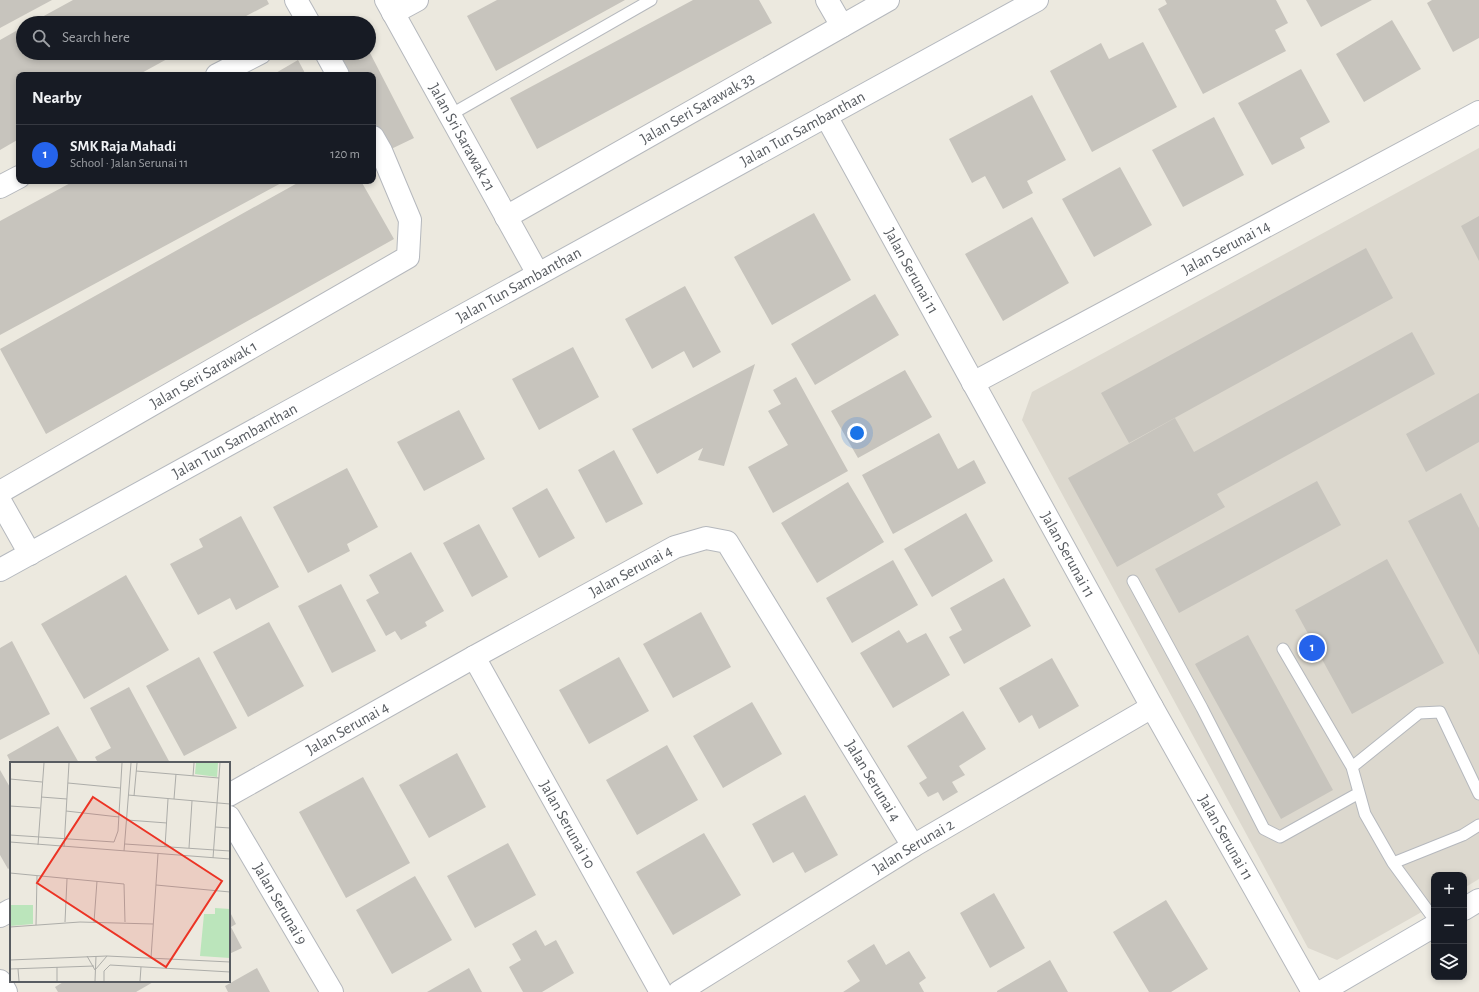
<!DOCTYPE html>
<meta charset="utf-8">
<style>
body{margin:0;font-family:"Alegreya Sans",sans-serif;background:#242831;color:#f1f3f6}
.controls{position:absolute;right:12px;bottom:12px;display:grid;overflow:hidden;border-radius:8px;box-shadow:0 2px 6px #0003}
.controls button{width:36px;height:36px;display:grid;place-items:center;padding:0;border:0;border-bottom:1px solid #363941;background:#171b24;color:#f1f3f6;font:20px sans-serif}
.you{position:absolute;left:857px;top:433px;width:14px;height:14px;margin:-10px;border:3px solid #fff;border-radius:50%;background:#1a73e8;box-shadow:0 0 0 6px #1a73e833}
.badge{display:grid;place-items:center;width:26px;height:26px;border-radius:50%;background:#2563eb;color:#fff;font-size:13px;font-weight:700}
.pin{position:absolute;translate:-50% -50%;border:2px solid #fff;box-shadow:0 1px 4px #0006}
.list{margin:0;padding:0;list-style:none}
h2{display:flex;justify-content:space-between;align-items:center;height:52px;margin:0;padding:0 16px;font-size:17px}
h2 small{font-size:13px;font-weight:400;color:#9ea1a6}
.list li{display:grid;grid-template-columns:26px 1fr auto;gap:12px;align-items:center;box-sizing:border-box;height:60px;padding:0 16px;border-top:1px solid #363941}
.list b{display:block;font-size:15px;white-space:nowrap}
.list p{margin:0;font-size:13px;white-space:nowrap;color:#9ea1a6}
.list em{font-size:13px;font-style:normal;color:#9ea1a6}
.icon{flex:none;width:22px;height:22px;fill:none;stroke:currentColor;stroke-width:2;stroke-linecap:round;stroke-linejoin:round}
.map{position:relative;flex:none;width:1479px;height:992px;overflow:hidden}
.search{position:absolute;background:#171b24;box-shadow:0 2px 6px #0003;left:16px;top:16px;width:360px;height:44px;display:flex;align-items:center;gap:10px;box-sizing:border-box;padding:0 14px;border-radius:22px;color:#9ea1a6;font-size:15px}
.panel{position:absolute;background:#171b24;box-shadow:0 2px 6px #0003;left:16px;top:72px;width:360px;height:112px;border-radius:8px}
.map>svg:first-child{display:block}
</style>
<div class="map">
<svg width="1479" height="992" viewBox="0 0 1479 992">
<rect width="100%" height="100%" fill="#ece9df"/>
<path fill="#dcd8ce" d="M1479 148V879L1464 888V875H1434V905L1337 960 1308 948 1022 420 1032 392Z"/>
<path fill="#c7c4bd" d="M0 0H52L0 28Z
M73 0H267L269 4 233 23H31Z
M497 0H625L496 71 467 16Z
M693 0H759L772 23 537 149 510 98Z
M1165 0H1276L1288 23 1275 30 1286 51 1203 94 1158 9 1167 4Z
M1306 0H1372L1321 27Z
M1432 0H1479V38L1453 52 1427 3Z
M1392 20 1421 69 1364 102 1336 54Z
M23 27V53H178L138 75H19V139L0 150V40Z
M1143 42 1177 107 1092 152 1050 71 1101 43 1109 59Z
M339 53H370L414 138 389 150 373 119V75H350Z
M298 60 306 75H271L274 74Z
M1301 69 1330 122 1300 138 1305 148 1272 165 1238 103Z
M1032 95 1066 160 1027 181 1033 193 1003 209 985 176 972 183 949 139Z
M1214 117 1244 175 1183 207 1152 150Z
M1120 167 1152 225 1094 257 1062 199Z
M74 181H285L0 335V221Z
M301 181H361L394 239 46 434 0 349Z
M814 213 851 280 772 325 734 257Z
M1479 216V261L1461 226Z
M1032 217 1069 283 1003 321 965 254Z
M1366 248 1393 298 1129 443 1101 393Z
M685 286 721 352 693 368 684 351 652 369 625 319Z
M875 294 899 335 815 385 791 344Z
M1412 332 1435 374 1217 494 1225 507 1117 567 1068 478 1175 418 1194 452Z
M573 347 599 397 539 430 512 379Z
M755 364 724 466 698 460 703 448 657 474 632 429Z
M905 370 932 417 858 458 831 411Z
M796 377 848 471 773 513 748 467 788 445 768 411 781 404 773 390Z
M1479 393V442L1426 472 1406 434Z
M459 410 485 459 424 491 397 442Z
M939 433 958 469 974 460 986 483 893 534 862 475Z
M614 450 643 504 606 523 578 470Z
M347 468 378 527 347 544 350 551 308 573 273 507Z
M1317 481 1341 525 1179 613 1155 569Z
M848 482 884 542 817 583 781 523Z
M547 488 575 538 539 558 512 508Z
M1461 493 1479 528V655L1408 521Z
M966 513 993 561 932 597 904 549Z
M241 516 279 587 236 610 230 598 198 615 170 564 203 547 199 539Z
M479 524 508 577 472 597 443 543Z
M411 552 444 611 425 622 427 626 401 640 395 631 386 636 366 600 379 593 369 575Z
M1387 559 1444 663 1352 714 1295 610Z
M893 560 918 605 852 643 826 598Z
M126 575 169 650 84 699 41 624Z
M1004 578 1031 626 964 664 949 637 962 630 950 608Z
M341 584 376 651 332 673 298 606Z
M701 612 731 667 673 698 643 644Z
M269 622 304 686 248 717 213 652Z
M899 630 907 643 926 633 950 675 893 708 860 653Z
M1248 635 1333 790 1281 819 1195 664Z
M12 641 50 714 0 740V648Z
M199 657 237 728 184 756 146 686Z
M619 657 649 711 589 744 559 690Z
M1052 658 1079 706 1039 729 1032 715 1019 723 999 688Z
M129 687 170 763H98L95 757 111 748 90 708Z
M752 702 782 754 723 788 693 736Z
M963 711 986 749 959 766 965 775 952 782 958 792 943 801 938 792 928 797 919 783 927 778 907 746Z
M58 726 79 763H11L7 755Z
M667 745 698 800 637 835 606 780Z
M457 753 486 807 429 838 399 785Z
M0 770 11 789V867L8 869 0 855Z
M363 777 410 863 346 898 299 812Z
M805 795 838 855 805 873 793 852 773 863 752 824Z
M704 833 741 895 673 935 636 872Z
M508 843 536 895 475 928 447 876Z
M415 876 452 940 392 974 356 910Z
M994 893 1025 948 990 968 960 913Z
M1166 900 1208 969 1171 992H1149L1113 932Z
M229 910 236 924 231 927 242 948 229 954Z
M536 930 545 946 556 940 574 973 542 992H523L509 967 521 960 512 944Z
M874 944 886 965 909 951 926 978 919 983 924 992H843L860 981 847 961Z
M1050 960 1068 992H997V991Z
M257 968 270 992H228L225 986Z
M469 968 482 992H427Z
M65 981H155L136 992H58L55 987Z"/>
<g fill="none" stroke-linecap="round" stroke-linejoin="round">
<defs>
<path id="lane" d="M450 115 651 0
M1133 581 1202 708 1264 829 1280 837 1359 793
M1283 649 1352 767
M1393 863 1463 835 1479 825
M1434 919 1393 863 1365 814 1352 767 1419 713 1440 712 1479 794"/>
<g id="street">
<path d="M296 0 309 23"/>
<path id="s1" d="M386 0 538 274"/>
<path d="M827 0 842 26"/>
<path d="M393 13 417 0"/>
<path d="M326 53 338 75"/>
<path d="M217 75 260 53"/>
<path id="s2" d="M826 116 1152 707 1313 992"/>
<path d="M0 187 19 177"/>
<path id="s3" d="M506 217 888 0"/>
<path id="s4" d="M973 383 1479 112"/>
<path id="s5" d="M0 492 408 257 410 220 381 151 373 137"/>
<path d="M0 501 30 554"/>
<path id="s6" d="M474 657 661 992"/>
<path id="s7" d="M229 795 474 657 675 547 706 538 727 542 913 846"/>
<path id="s8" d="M229 817 332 992"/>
<path d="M0 916 11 910"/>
<path d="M0 981 6 992"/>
<path id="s9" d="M679 992 913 846 1152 707"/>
</g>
<g id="secondary">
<path id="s10" d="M0 570 1037 0"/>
<path d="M1464 909 1479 900"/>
<path d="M1321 992 1434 926"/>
</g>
</defs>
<use href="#lane" stroke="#b5b8bd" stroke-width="13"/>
<use href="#street" stroke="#b5b8bd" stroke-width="24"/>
<use href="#secondary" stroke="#b5b9bf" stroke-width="24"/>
<use href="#lane" stroke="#fff" stroke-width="11"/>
<use href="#street" stroke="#fff" stroke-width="22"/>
<use href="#secondary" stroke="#fff" stroke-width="22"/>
</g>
<g text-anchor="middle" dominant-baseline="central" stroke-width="3" stroke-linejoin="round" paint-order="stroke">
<g font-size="16" fill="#585c61" stroke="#fff">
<text stroke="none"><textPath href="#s3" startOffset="220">Jalan Seri Sarawak 33</textPath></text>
<text stroke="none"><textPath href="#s10" startOffset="916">Jalan Tun Sambanthan</textPath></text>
<text stroke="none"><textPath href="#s1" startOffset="157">Jalan Sri Sarawak 21</textPath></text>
<text stroke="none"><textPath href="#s4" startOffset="287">Jalan Serunai 14</textPath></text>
<text stroke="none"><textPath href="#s2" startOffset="177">Jalan Serunai 11</textPath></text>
<text stroke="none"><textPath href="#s10" startOffset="592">Jalan Tun Sambanthan</textPath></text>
<text stroke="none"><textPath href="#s5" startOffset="235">Jalan Seri Sarawak 1</textPath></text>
<text stroke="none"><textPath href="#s10" startOffset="268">Jalan Tun Sambanthan</textPath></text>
<text stroke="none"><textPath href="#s2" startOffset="501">Jalan Serunai 11</textPath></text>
<text stroke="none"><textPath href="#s7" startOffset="460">Jalan Serunai 4</textPath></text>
<text stroke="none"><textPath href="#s7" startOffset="136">Jalan Serunai 4</textPath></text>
<text stroke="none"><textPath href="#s7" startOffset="844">Jalan Serunai 4</textPath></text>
<text stroke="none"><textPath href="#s6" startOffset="192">Jalan Serunai 10</textPath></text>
<text stroke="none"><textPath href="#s2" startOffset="825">Jalan Serunai 11</textPath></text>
<text stroke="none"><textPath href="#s9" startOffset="276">Jalan Serunai 2</textPath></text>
<text stroke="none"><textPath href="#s8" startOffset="101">Jalan Serunai 9</textPath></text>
</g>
</g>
<g transform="translate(10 762)">
<rect width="220" height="220" fill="#ece9df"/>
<path d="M186 1H208L207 15 185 12ZM0 143H23V162L0 164Z" fill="#bbe5bb"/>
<path d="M188 1H205L204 11 187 10ZM205 146 220 147V196L190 194 194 152H205Z" fill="#bbe5bb"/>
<path fill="none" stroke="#adada9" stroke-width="1" d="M126 9 209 16M183 14 184 1M0 17 32 20M58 21 110 26M118 33 220 42M124 34 127 1M31 35 57 37M164 37 166 12M0 44 30 46M56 49 109 55M117 58 157 61M205 65 220 66M0 73 104 80 108 69 112 1M0 80 220 97M115 82 220 89M28 83 34 1M54 85 59 1M155 85 158 37M179 86 182 39M114 89 121 1M203 96 210 1M0 111 114 122 115 160M146 123 220 130M55 160 57 117M84 160 87 119M26 163 27 114M0 165 70 160 143 162M77 194 85 208M141 196 148 92M0 198 97 194 220 200M47 205V219M0 207 84 204M8 207 9 219M85 208 97 194M85 219 86 194M94 219V209L100 203 220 210M130 219 131 205"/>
<path fill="#ec3425" fill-opacity="0.15" stroke="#ec3425" stroke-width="2" d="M83 35 212 119 156 205 27 121Z"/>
<rect width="220" height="220" fill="none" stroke="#585c61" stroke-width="2"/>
</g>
</svg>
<div class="controls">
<button>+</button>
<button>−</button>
<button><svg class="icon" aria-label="layers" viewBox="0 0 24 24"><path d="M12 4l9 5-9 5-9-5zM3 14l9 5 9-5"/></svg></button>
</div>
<div class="you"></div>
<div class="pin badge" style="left:1312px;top:648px">1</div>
<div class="search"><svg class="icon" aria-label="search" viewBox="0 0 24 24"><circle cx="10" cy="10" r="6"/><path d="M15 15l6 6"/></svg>Search here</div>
<section class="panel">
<h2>Nearby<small></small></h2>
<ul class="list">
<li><span class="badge">1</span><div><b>SMK Raja Mahadi</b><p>School · Jalan Serunai 11</p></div><em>120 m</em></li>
</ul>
</section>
</div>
